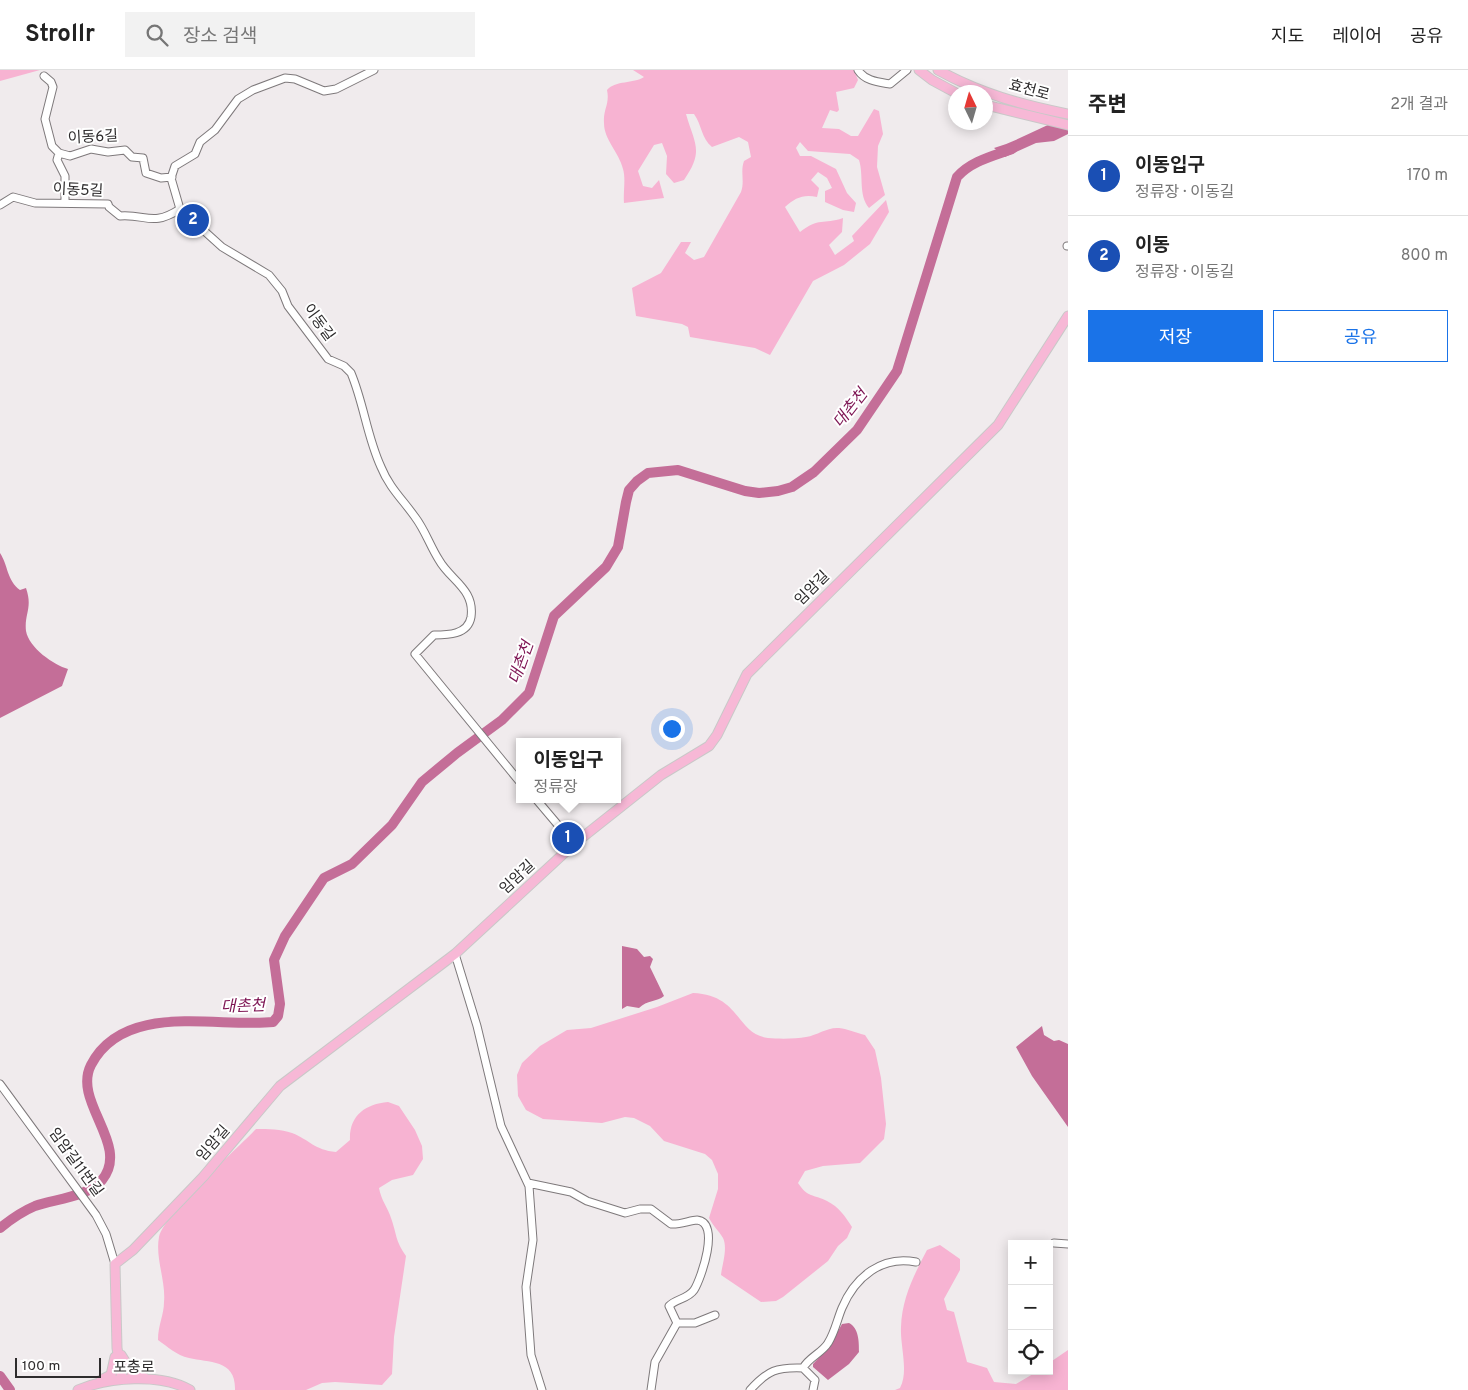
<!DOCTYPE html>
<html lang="ko">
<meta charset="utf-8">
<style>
body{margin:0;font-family:Overpass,"Noto Sans KR",sans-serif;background:#f2f2f2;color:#222}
.controls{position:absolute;right:15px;bottom:15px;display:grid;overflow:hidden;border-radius:0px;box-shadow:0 2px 12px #0003}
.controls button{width:45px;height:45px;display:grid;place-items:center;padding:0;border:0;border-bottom:1px solid #e0e0e0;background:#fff;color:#222;font:25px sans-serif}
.compass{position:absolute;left:948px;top:15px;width:45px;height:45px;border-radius:50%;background:#fff;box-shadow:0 2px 12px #0003;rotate:355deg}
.scale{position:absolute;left:15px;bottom:12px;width:86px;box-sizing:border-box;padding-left:5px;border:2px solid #2e2c2d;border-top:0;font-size:14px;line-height:18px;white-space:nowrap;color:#2e2c2d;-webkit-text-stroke:4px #fff;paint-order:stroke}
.you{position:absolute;left:671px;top:658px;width:18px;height:18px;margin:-12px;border:4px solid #fff;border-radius:50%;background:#1a73e8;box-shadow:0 0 0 8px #1a73e833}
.badge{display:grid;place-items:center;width:32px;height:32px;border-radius:50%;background:#1a73e8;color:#fff;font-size:16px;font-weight:700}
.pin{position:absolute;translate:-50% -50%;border:2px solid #fff;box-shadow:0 1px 5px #0006}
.popup{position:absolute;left:516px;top:668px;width:105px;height:65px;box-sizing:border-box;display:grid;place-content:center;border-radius:0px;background:#fff;filter:drop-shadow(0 1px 4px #0005);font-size:16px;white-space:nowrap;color:#767676}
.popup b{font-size:19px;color:#222}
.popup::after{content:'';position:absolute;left:50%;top:100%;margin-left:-10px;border:10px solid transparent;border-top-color:#fff}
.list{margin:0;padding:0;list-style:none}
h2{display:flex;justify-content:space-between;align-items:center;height:65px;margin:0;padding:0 20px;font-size:21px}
h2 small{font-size:16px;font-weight:400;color:#767676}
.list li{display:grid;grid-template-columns:32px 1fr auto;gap:15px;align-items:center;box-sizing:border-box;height:80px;padding:0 20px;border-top:1px solid #e0e0e0}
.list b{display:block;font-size:19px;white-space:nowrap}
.list p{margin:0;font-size:16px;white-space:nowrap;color:#767676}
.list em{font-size:16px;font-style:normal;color:#767676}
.actions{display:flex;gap:10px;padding:15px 20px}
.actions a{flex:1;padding:11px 0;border:1px solid #1a73e8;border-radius:0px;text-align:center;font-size:18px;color:#1a73e8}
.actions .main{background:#1a73e8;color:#fff}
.icon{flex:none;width:28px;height:28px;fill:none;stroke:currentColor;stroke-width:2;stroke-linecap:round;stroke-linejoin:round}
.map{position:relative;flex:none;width:1068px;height:1320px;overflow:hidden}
header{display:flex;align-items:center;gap:30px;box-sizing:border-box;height:70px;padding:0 25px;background:#fff;border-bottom:1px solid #e0e0e0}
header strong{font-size:24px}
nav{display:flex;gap:28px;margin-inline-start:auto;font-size:18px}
.search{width:350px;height:45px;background:#f2f2f2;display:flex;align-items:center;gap:12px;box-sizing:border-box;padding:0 18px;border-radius:0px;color:#767676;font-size:19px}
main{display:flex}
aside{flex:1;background:#fff}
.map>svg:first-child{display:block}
</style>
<header>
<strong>Strollr</strong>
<div class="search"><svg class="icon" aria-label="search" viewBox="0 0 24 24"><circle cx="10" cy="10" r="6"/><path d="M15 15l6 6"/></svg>장소 검색</div>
<nav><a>지도</a><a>레이어</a><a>공유</a></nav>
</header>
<main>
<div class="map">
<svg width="1068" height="1320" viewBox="0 0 1068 1320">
<rect width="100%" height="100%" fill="#f0ebed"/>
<path fill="#f7b3d2" d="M0 0H40L0 11Z
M633 0H854L858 10 854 18 836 22 839 40 837 42 830 40 822 58 839 59 851 66H858L874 39 879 41 883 64 878 76 877 97 885 125 869 138C858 125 864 106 859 90L850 84 808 81 800 72 796 78 800 86H811L836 99 847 123 856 133 854 142 843 140 825 132V121L832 118 827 108 818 102 811 110 819 118 817 127C803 124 795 128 785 137L800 162C819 147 823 155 843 148L842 162 829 175 835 185 854 171 852 166 886 130 889 142 870 174 844 195 813 211 770 285 755 278 690 267 688 257 682 254 636 246 632 218 661 203 681 172H691L685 183 694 190 704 187 741 122C745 111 740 102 744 91L751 87 748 72 739 67 712 77C701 68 702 55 694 44H686C695 75 704 81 684 110L674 113 666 104 667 86 662 73 654 75 638 101 643 116 652 118 659 110 664 128 624 133C623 122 626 109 623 99 619 82 604 70 604 53 603 39 610 34 607 20 616 10 633 14 644 7Z
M693 923C741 925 736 964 768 968 778 969 796 969 806 967 818 965 827 957 839 958 848 959 857 963 865 965L875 980 881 1008 886 1054 884 1069 860 1093 823 1096 805 1101 798 1113C808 1128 813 1124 827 1131 839 1137 845 1146 852 1157L847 1168 838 1176 828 1191 783 1227 776 1231 761 1232 721 1205C722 1195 728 1178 723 1168 719 1161 713 1156 709 1148L718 1119V1104L712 1090 705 1084 664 1071 650 1056 634 1048 625 1047 602 1053 543 1049 526 1040 518 1026 517 1005 522 993 540 976 567 960 591 958 657 937Z
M388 1032 399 1036 415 1060 422 1076 423 1089 413 1105 392 1110 379 1118C381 1130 388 1138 391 1148 397 1165 395 1170 406 1186L394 1267 392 1304 382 1315 335 1312 322 1313 306 1320H235C236 1289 209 1293 189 1288 176 1285 168 1277 158 1270 158 1255 164 1245 164 1232 166 1211 155 1188 159 1167 165 1143 236 1080 256 1059 268 1059 281 1059 292 1063 310 1070 314 1080 336 1082L350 1070C349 1046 365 1034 388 1032Z
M940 1175 960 1189V1200L944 1229 947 1240 954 1242 967 1292 987 1298 994 1312 1016 1314 1038 1301H1049V1293L1068 1280V1320H895L900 1318C909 1301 900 1276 901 1257 902 1228 914 1205 927 1180Z"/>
<path fill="#c46e98" d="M1068 46V64L1054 71 1036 73 1005 87 994 78C1020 70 1043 56 1068 46Z
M0 483C8 495 7 511 20 520L26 518C33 538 24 544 26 561 29 578 54 595 68 599L62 616 0 648Z
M622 876 637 879 644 887 650 886 653 889 650 897 664 926C657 932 647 930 639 938L627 936 622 939Z
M1042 956 1044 965 1054 971 1059 970 1068 974V1057L1032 1006 1016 977Z
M849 1253C859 1258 859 1272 859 1282L849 1294 828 1310 813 1297V1294L829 1277 842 1254Z"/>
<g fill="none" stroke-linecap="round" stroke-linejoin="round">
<path stroke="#c46e98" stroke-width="10" d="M0 1158C10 1150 23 1141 35 1136 55 1129 88 1127 102 1110 131 1075 72 1032 91 995 124 931 217 958 273 952L278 946 280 934 274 890 285 866 324 808 352 794 392 755 422 712 457 683 502 650 529 623 554 546 606 497 618 477 626 432 629 420 637 411 648 403 678 400 745 421 759 423 778 421 792 417 814 402 857 360 897 301 957 107C971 91 993 86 1012 79
M0 1306 10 1320"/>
<defs>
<path id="minor" d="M374 0 336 19 324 21 295 9 285 8 253 20 238 29 215 60 200 72 195 84 175 96 171 108 180 139 222 177 269 205 282 221 288 236 328 289 344 296 351 303C364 334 367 367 381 397 389 417 403 430 415 447 425 460 430 476 439 490 450 510 475 519 471 547 468 565 447 565 434 565L415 584 519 711
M858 0C865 11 878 12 890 14L907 0
M44 6 51 12 53 17 45 49 52 76 59 83 57 90 65 106V132
M59 83 70 86 91 79 108 82 125 80 132 87 143 88 146 103 161 108 172 107
M0 135 13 127 35 133 108 134 109 137 120 146C147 144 152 157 180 139
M1067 176H1068
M536 729 574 774
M455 884 477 956 501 1056 529 1116 533 1170 526 1217 531 1285 542 1320
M0 1014 96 1145 106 1164 115 1194
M528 1113 571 1122 587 1131 625 1143 640 1139H651L671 1154C679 1155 691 1150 697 1150 721 1152 701 1209 694 1220 688 1229 675 1229 669 1236L677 1253H695L715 1245
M1054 1173 1068 1174
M803 1298C809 1287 822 1283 828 1273 835 1262 837 1250 842 1238 855 1207 882 1185 916 1192
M651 1320 655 1292 677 1253
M750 1320C768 1300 777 1297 803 1298L815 1310 813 1320"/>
<path id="major" d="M919 0 932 10 956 23
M938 0C979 23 1022 35 1068 44
M986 35 1068 55
M121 1285 131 1301 145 1308
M122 1309 117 1278 115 1194 133 1180 203 1107 280 1016 455 884 574 774 661 705 709 676 717 665 747 604 998 355 1068 246
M101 1310 111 1305 115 1287
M78 1320C108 1307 161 1303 190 1320"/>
</defs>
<use href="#minor" stroke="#7e797b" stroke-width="9"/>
<use href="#major" stroke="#c9c8c8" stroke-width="11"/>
<use href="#minor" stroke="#fff" stroke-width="7"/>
<use href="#major" stroke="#f7b8d6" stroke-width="9"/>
</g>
<g text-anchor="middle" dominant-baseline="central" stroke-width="4" stroke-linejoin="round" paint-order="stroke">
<g font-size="15" fill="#2e2c2d" stroke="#fff">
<text transform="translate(1029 21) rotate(15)">효천로</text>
<text transform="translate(93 68) rotate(-3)">이동6길</text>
<text transform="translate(78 121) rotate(3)">이동5길</text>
<text transform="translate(318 253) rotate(54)">이동길</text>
<text transform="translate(813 519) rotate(-45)">임암길</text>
<text transform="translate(518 808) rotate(-43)">임암길</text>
<text transform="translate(214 1074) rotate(-49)">임암길</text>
<text transform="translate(75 1093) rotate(54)">임암길11번길</text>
<text x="134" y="1298">포충로</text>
</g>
<g font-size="16" font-style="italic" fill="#7d1352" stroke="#fff">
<text transform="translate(851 339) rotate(-52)">대촌천</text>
<text transform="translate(522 593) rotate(-70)">대촌천</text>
<text transform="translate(243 937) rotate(-2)">대촌천</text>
</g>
</g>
</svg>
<div class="controls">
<button>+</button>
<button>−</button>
<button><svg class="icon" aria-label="locate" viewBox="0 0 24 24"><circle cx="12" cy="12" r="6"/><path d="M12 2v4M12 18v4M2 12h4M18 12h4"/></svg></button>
</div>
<svg class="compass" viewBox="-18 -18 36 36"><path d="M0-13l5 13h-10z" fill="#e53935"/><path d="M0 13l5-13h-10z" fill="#767676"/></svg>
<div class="scale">100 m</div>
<div class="you"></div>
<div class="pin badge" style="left:568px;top:768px;background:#1a4fb4">1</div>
<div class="popup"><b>이동입구</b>정류장</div>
<div class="pin badge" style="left:193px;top:150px;background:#1a4fb4">2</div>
</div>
<aside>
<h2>주변<small>2개 결과</small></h2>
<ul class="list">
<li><span class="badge" style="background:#1a4fb4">1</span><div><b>이동입구</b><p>정류장 · 이동길</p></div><em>170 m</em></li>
<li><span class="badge" style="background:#1a4fb4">2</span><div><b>이동</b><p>정류장 · 이동길</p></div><em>800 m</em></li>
</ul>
<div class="actions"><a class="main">저장</a><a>공유</a></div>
</aside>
</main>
